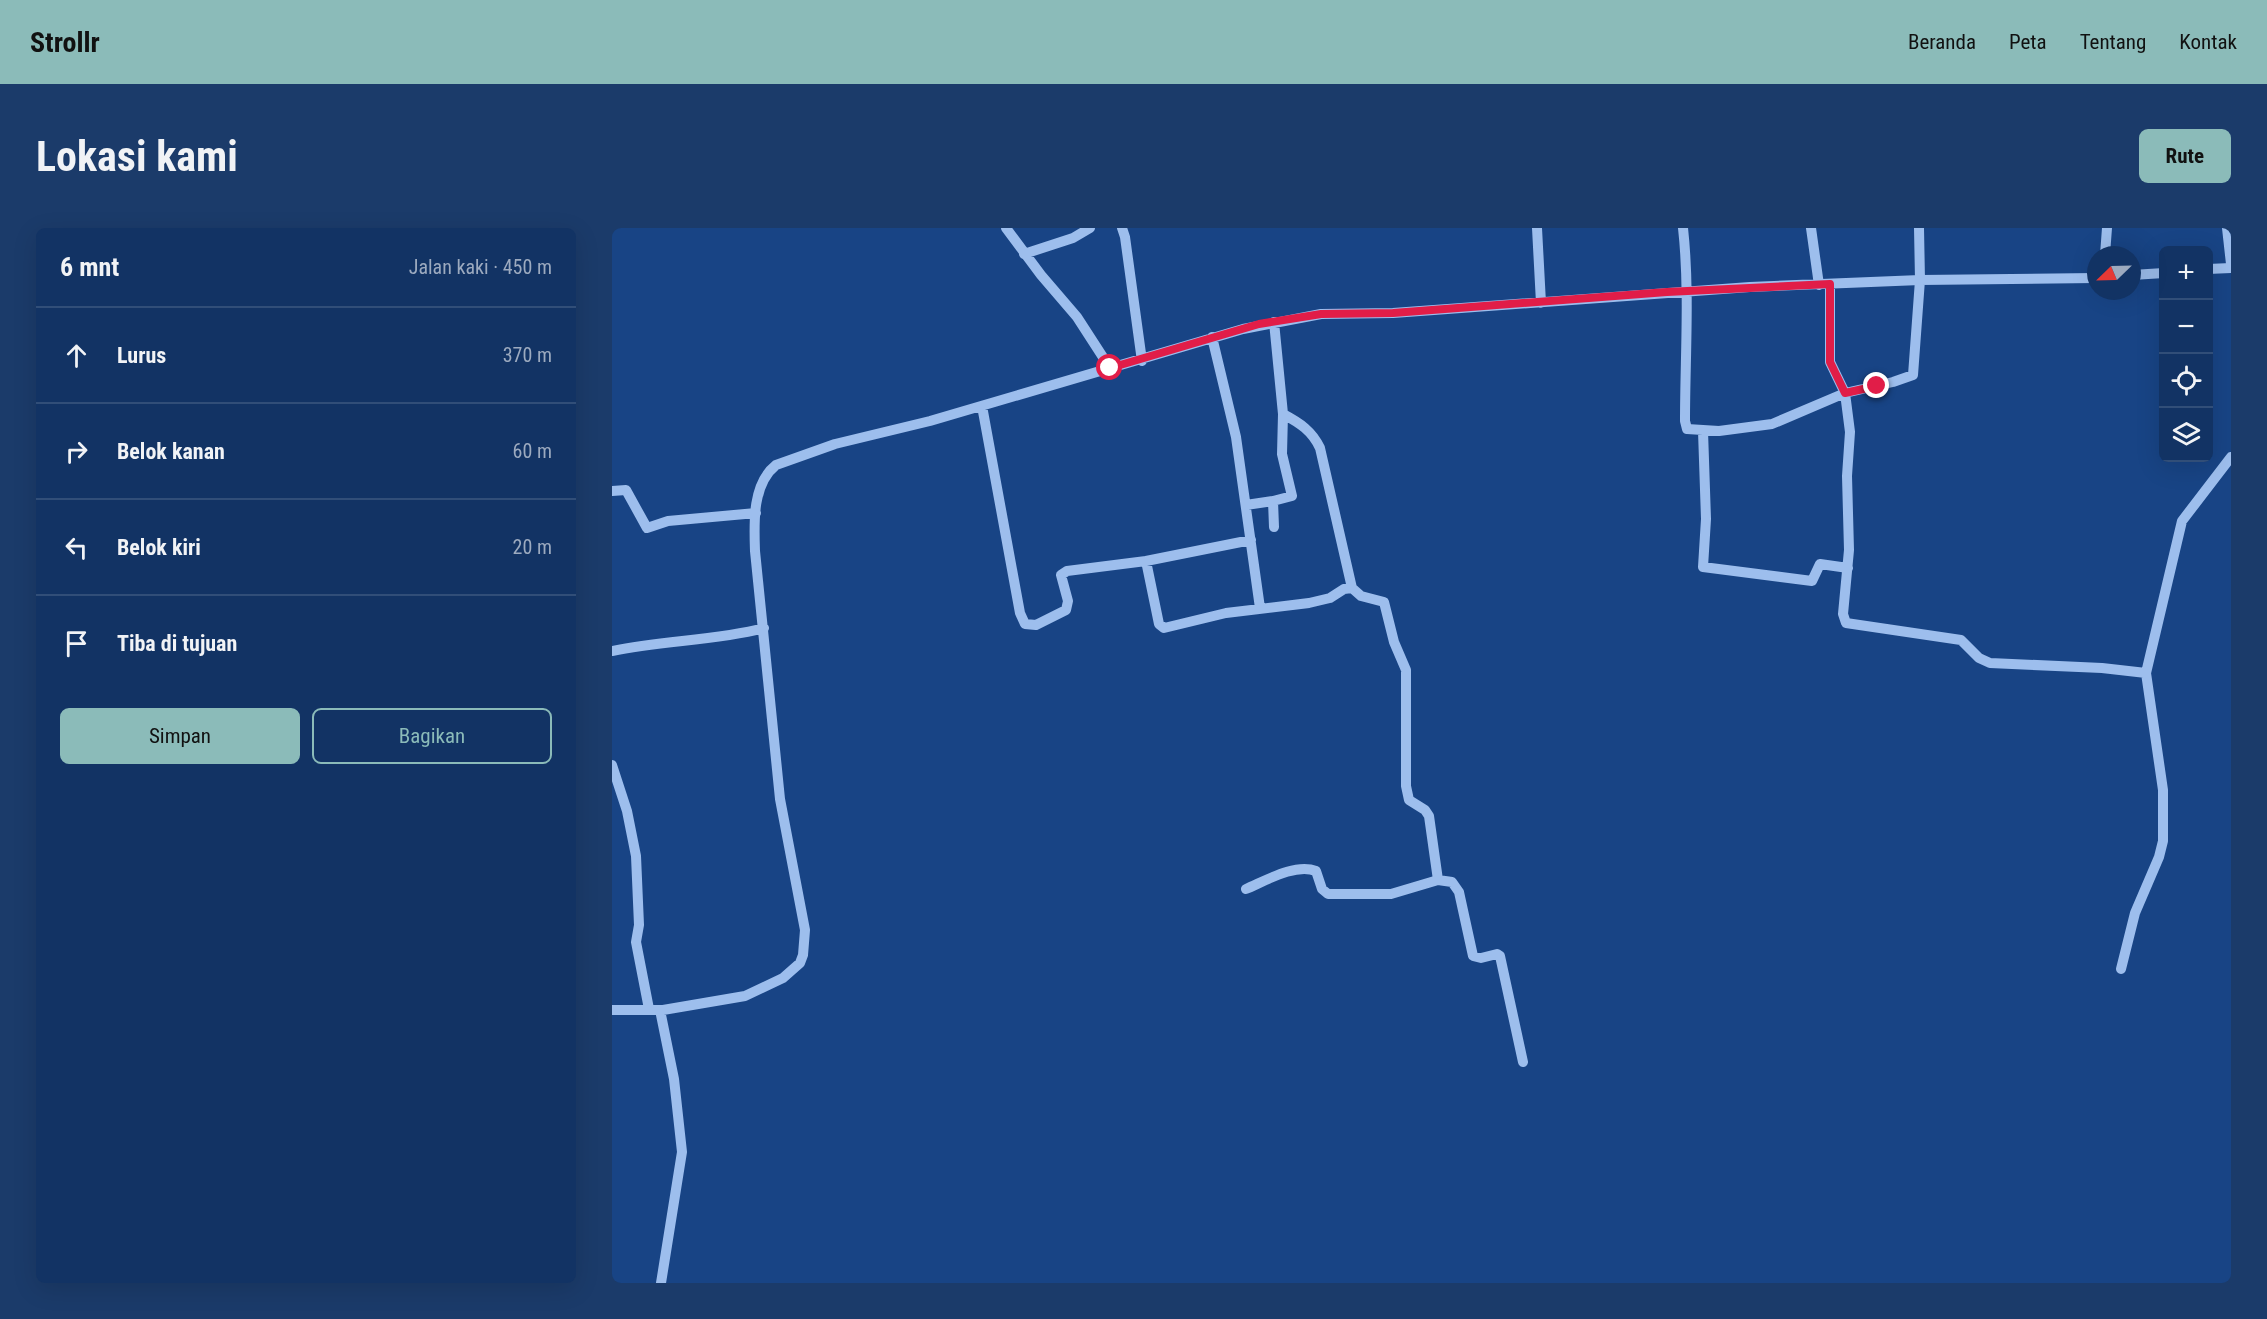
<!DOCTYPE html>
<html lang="id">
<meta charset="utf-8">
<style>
body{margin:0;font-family:"Roboto Condensed",sans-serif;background:#1b3b6a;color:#f1f3f6}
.controls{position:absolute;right:18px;top:18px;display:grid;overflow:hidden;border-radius:9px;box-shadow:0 6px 24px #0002}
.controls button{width:54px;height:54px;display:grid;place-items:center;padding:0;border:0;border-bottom:2px solid #314e78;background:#123364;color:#f1f3f6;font:30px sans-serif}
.compass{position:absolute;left:1475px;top:18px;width:54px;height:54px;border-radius:50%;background:#123364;box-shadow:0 6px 24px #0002;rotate:247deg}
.stop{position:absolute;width:18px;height:18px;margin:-14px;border:4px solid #e11d48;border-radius:50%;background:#fff}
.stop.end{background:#e11d48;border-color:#fff;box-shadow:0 2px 6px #0008}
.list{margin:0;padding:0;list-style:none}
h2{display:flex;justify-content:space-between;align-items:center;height:78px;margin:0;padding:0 24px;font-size:26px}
h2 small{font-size:20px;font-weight:400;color:#9caabf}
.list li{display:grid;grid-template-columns:39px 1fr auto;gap:18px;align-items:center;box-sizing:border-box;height:96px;padding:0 24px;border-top:2px solid #314e78}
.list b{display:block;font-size:22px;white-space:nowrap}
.list em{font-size:20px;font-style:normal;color:#9caabf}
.actions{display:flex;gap:12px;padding:18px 24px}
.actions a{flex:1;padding:14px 0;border:2px solid #8bbbb9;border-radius:9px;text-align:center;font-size:21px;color:#8bbbb9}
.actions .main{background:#8bbbb9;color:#111}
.icon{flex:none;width:33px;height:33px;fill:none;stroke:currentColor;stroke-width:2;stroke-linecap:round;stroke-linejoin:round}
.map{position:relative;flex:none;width:1619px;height:1055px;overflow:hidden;border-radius:9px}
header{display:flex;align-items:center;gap:36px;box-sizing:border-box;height:84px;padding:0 30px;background:#8bbbb9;color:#111}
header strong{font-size:28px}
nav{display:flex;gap:33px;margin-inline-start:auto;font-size:21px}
.intro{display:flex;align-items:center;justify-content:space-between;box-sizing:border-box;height:144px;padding:0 36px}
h1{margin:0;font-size:42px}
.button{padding:15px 27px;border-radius:9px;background:#8bbbb9;color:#111;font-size:21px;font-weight:700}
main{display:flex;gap:36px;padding:0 36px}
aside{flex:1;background:#123364;border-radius:9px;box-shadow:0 6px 24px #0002}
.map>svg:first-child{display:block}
</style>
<header>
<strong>Strollr</strong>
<nav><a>Beranda</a><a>Peta</a><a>Tentang</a><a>Kontak</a></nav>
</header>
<div class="intro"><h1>Lokasi kami</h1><a class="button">Rute</a></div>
<main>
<aside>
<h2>6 mnt<small>Jalan kaki · 450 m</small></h2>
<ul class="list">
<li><svg class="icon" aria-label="ahead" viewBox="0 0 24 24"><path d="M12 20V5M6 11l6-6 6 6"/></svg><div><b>Lurus</b></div><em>370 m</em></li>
<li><svg class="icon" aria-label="right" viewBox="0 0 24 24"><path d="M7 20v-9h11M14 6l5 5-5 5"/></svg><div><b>Belok kanan</b></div><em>60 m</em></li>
<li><svg class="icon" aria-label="left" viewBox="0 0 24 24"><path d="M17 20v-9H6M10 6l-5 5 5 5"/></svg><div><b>Belok kiri</b></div><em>20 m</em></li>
<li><svg class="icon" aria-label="arrive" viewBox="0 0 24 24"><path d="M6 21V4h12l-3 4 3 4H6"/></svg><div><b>Tiba di tujuan</b></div></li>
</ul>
<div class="actions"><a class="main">Simpan</a><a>Bagikan</a></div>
</aside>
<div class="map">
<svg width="1619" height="1055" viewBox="0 0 1619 1055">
<rect width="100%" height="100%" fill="#184485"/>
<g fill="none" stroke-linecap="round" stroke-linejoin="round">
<path stroke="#9dbeed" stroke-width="10" d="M394 0 429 47 465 89 498 140
M510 0 513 9 530 133
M925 0 929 75
M1071 0C1078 64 1073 129 1073 193L1075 201 1107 203 1160 196 1233 165 1281 154 1301 147 1308 52 1307 0
M1199 0 1207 57
M1615 0 1619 36
M412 26 461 10 478 0
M1493 27 1495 0
M1596 41 1619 40
M1520 47 1552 45
M1218 56V134L1233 165 1238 204 1235 248 1237 322 1231 386 1234 395 1349 412 1367 430 1378 435 1490 440 1534 445
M662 94 671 186C688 195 700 203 708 220L740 360 749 368 772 374 782 414 794 442V558L797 572 813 582 817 588 826 652 840 654 847 664 861 728 869 730 885 726 888 728 911 834
M600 109 624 209 648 380
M370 178 408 385 413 396 424 397 454 382 456 373 449 347 455 343 534 333 639 312
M1091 203 1094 291 1091 339 1200 353 1208 336 1236 340
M0 263 14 262 35 300 56 293 144 285
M634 277 661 273
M662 299 661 273 680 268 670 226 671 186
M534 333 547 396 552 400 614 385 697 375 718 370 732 361 740 360
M0 423C51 412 102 413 152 400
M0 537 15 583 24 628 27 697 24 714 37 781
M634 661C653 653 683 635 704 643L710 661 716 666H779L826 652
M1509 741 1523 685 1547 629 1551 613V562L1534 445 1570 293 1619 229
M0 782H51L133 768 171 750 188 735 191 727 193 702 168 571 143 323C142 295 140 256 164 237L223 216 318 193 631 101 709 86 781 85 1138 59 1308 52 1484 50
M48 782 62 851 70 924 49 1055"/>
</g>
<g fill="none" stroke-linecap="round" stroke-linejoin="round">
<path stroke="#e11d48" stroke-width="8" d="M498 140 647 96 709 86 781 85 1055 64 1218 56V134L1233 165 1265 158"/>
</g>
</svg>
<div class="controls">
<button>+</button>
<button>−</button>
<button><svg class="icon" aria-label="locate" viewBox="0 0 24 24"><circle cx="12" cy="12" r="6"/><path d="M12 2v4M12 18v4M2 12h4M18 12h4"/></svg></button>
<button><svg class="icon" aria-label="layers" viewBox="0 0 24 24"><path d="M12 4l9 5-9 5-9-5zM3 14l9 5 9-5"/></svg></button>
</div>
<svg class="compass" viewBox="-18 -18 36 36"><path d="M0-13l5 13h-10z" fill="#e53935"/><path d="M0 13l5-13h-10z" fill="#9caabf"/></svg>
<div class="stop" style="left:498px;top:140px"></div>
<div class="stop end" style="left:1265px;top:158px"></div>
</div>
</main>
